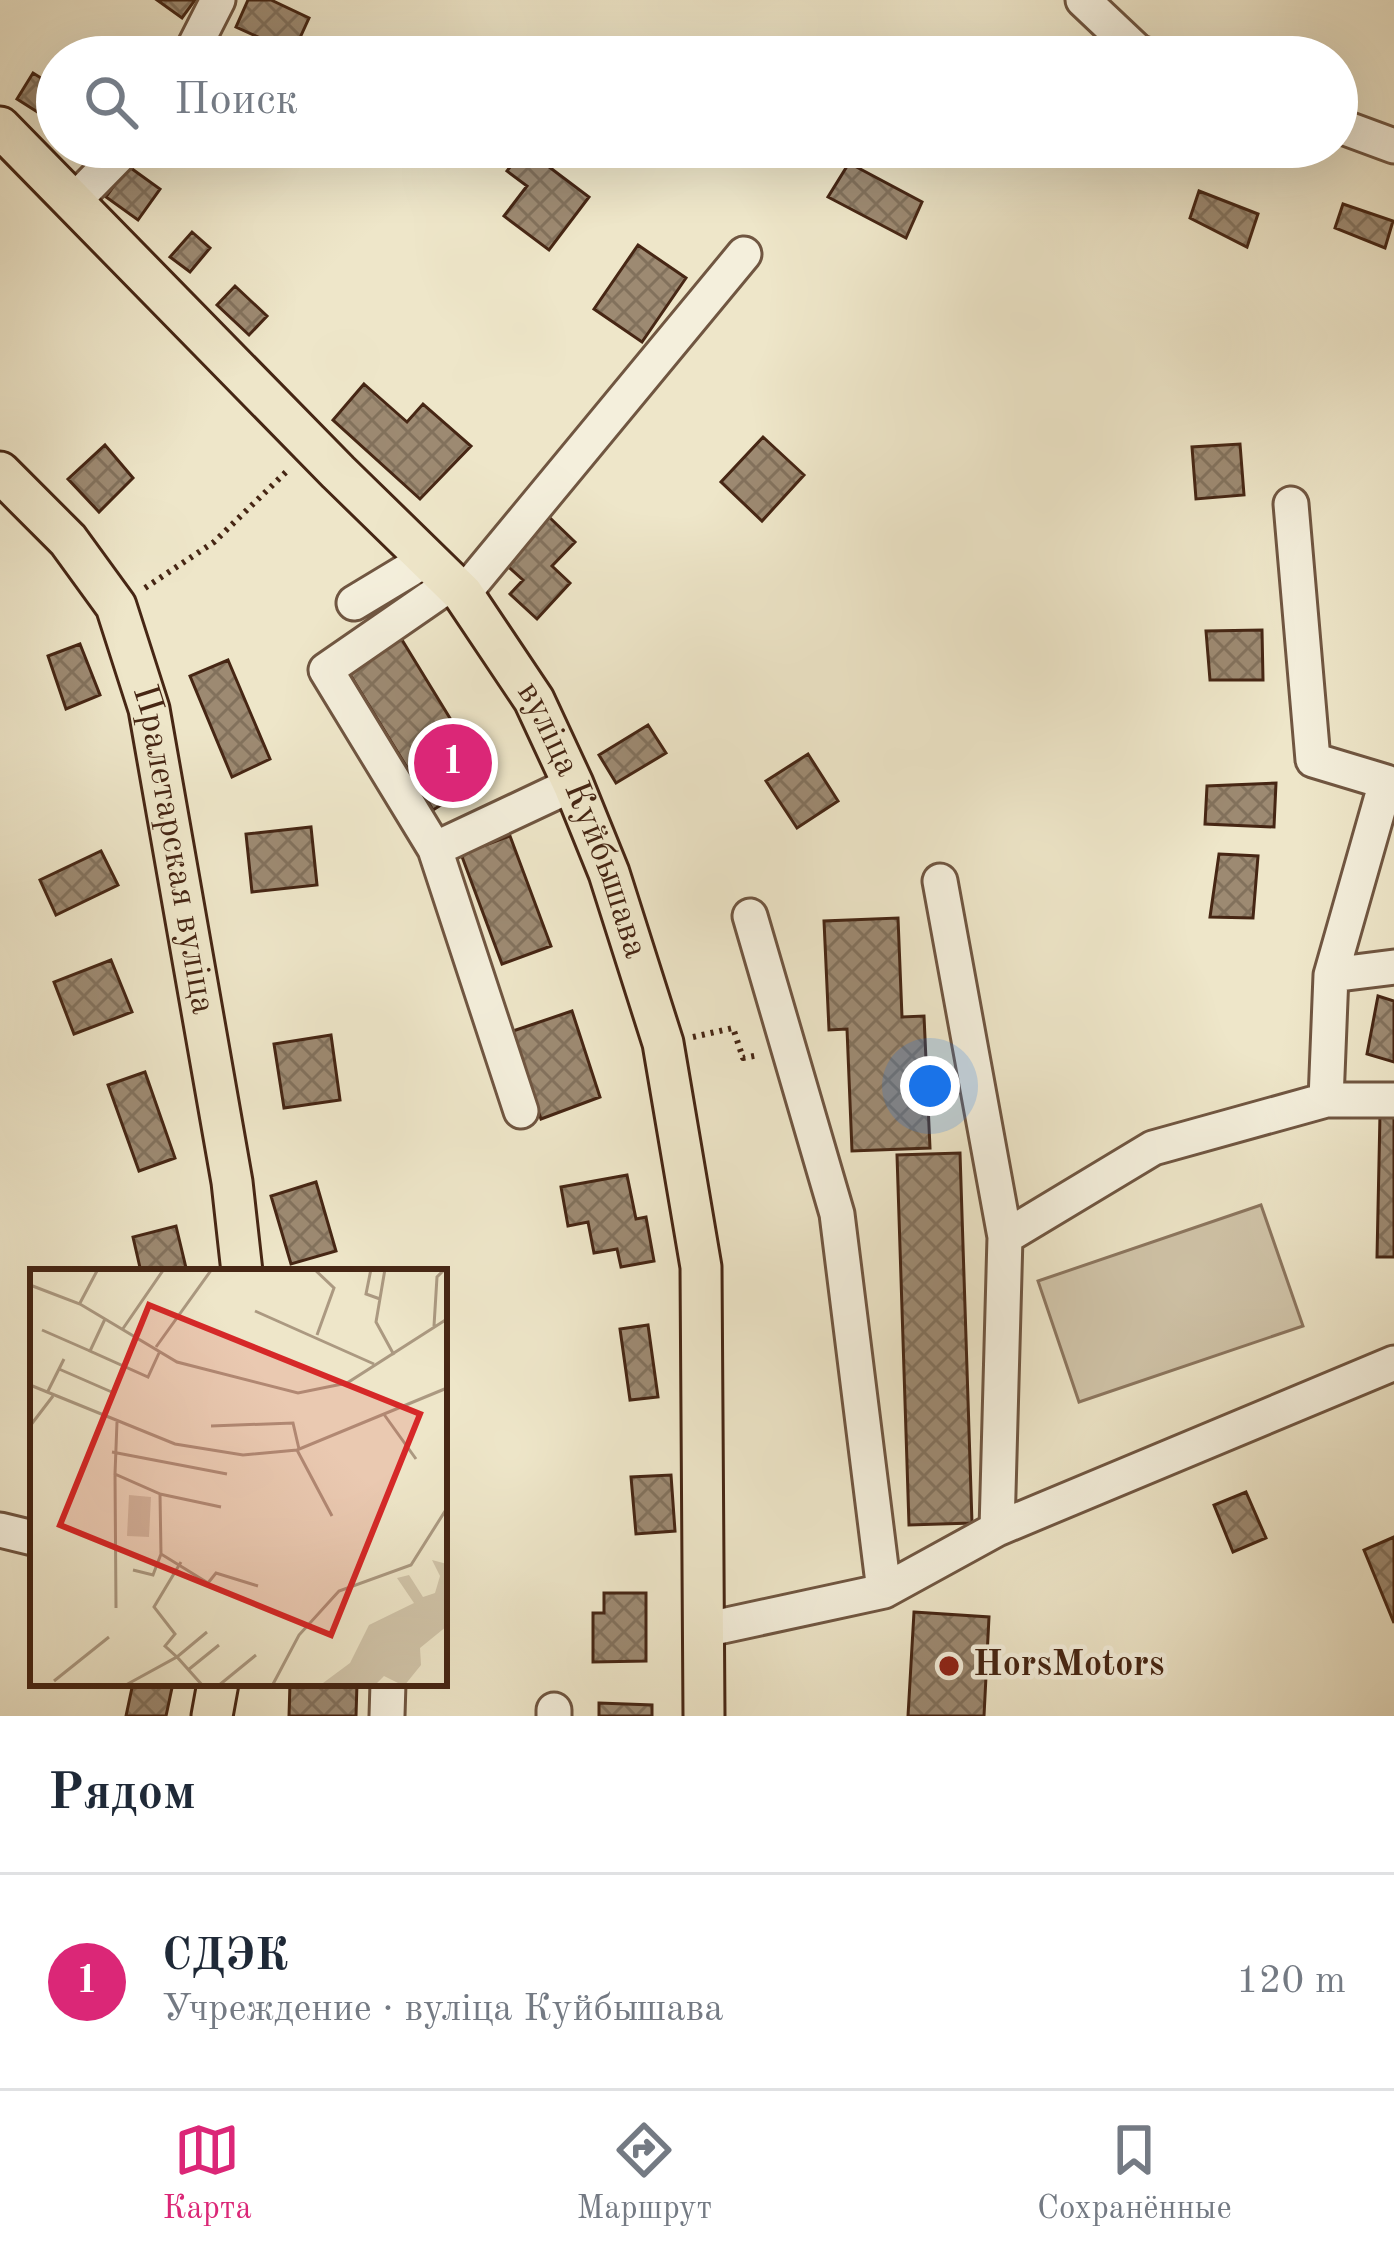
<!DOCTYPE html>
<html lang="ru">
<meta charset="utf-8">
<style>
body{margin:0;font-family:"Old Standard TT",serif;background:#f2f2f3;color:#1f2937}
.you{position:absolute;left:930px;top:1086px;width:42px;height:42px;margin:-30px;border:9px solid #fff;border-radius:50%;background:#1a73e8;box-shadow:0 0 0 18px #1a73e833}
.badge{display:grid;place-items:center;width:78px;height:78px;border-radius:50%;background:#db2777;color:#fff;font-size:39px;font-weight:700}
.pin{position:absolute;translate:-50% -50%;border:6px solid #fff;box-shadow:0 3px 12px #0006}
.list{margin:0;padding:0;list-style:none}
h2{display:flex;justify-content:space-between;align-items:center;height:156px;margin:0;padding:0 48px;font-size:51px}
h2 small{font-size:39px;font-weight:400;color:#747a83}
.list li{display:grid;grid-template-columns:78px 1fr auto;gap:36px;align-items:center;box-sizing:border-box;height:216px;padding:0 48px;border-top:3px solid #e0e1e3}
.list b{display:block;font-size:45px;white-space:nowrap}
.list p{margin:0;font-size:39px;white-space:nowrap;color:#747a83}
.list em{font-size:39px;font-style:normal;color:#747a83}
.icon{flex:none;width:66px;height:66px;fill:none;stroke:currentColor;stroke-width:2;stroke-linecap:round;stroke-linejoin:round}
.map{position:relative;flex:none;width:1394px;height:1716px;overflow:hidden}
.search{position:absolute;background:#fff;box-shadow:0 12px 48px #0002;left:36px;right:36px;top:36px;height:132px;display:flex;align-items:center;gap:30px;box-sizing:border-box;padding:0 42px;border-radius:66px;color:#747a83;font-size:45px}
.sheet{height:372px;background:#fff}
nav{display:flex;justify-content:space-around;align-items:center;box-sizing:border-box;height:168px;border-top:3px solid #e0e1e3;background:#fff;font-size:33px;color:#747a83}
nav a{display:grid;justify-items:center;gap:6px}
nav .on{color:#db2777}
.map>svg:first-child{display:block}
</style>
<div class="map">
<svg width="1394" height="1716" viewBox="0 0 1394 1716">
<defs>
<pattern id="building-cross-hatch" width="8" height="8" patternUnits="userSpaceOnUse" patternTransform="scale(3)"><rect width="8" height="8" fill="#9d8a72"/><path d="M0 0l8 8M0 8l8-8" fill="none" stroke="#82715c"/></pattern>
</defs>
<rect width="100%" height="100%" fill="#eee6c9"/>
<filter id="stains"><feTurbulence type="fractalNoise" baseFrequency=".00167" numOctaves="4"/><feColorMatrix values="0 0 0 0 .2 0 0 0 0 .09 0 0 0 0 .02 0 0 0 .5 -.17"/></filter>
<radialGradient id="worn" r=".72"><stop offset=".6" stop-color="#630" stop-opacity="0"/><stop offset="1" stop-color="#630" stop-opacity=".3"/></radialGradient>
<path fill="#d1c5aa" stroke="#8c765f" stroke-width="3" d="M1261 1205 1303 1326 1079 1402 1038 1281Z"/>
<path fill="url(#building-cross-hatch)" stroke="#462614" stroke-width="3" d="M157 0H195L182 18Z
M248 0H271L309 18 293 53 236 27Z
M33 73 57 88V108L50 120 17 99Z
M1058 147H1107L1104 160Z
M524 148 589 197 549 250 504 216 527 186 507 171Z
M849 163 922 202 906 238 828 197Z
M128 166 160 189 138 220 106 197Z
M1199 191 1258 214 1247 247 1190 218Z
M1343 204 1393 221 1385 248 1335 228Z
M192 232 210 248 190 272 170 257Z
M638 245 686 278 642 342 594 309Z
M235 286 267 316 249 335 217 305Z
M364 384 407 422 423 404 471 446 420 499 333 420Z
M763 437 804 475 762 521 721 482Z
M1240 444 1244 495 1196 499 1192 447Z
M105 445 133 478 99 512 68 479Z
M548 516 575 542 552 566 570 583 537 619 510 594 523 580 504 563Z
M1262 630 1263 680H1210L1206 631Z
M399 635 486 777 433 810 346 668Z
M80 644 100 695 66 709 48 656Z
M228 660 270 759 232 777 190 676Z
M648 725 666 753 616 783 599 755Z
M808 754 838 801 797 828 766 781Z
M1276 783 1274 827 1205 824 1207 786Z
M311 827 317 885 252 892 246 834Z
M510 836 551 946 502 964 461 854Z
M101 851 118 885 56 915 40 880Z
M1219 854 1258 856 1253 918 1210 917Z
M898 918 902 1017 924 1016 930 1148 852 1151 847 1029 829 1030 824 921Z
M111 960 132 1012 74 1034 54 982Z
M1378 996 1394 1001V1062L1367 1054Z
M572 1011 600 1097 541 1119 510 1032Z
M331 1035 340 1100 284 1108 274 1044Z
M145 1072 175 1158 139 1171 108 1085Z
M1380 1114H1394V1257H1377Z
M960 1153 972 1523 909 1525 897 1155Z
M627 1175 636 1219 646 1217 654 1261 621 1267 617 1249 594 1253 588 1222 568 1226 561 1187Z
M316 1182 336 1251 291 1264 271 1196Z
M176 1226 187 1272H141L133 1237Z
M648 1325 658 1397 630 1400 620 1329Z
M671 1475 675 1531 636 1534 631 1477Z
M1246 1492 1266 1538 1233 1552 1214 1505Z
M1394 1537V1623L1364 1550Z
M604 1593H646V1661L593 1662V1613H604Z
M914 1612 989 1617 984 1716H908Z
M133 1683H173L166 1716H126Z
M290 1683H357L356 1716H289Z
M599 1703 652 1705V1716H599Z"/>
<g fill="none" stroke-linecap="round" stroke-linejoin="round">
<defs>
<path id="minor" d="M1083 0 1138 52 1151 57
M189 57 218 0
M1337 125 1394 146
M72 203 127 147
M452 583 326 670 435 849 521 1111
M463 594 744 254
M354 603 427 559
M435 849 573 784
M940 881 1005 1237
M750 916 837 1214 884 1591
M1331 975 1394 967
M1326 1100H1394
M997 1529 1394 1363
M0 1530 33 1538
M704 1630 884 1591 997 1529 1005 1237 1153 1148 1326 1100 1331 975 1386 782 1313 760 1291 504
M387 1716 388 1683
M554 1716V1710"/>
<g id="major">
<path id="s1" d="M0 127 338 472 463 594 534 700 573 784 609 873 663 1043 701 1267 704 1716"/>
<path id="s2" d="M0 472 68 540 116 606 149 709 232 1182 242 1272"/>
<path d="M212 1716 218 1683"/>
</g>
</defs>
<use href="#minor" stroke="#705641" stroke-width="39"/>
<use href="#major" stroke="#462614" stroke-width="45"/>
<path stroke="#462614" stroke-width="6" stroke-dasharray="3 6" stroke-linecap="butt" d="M145 588 214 542 287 471
M693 1037 733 1028 743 1058 759 1055"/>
<use href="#minor" stroke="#f4efdc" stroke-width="33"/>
<use href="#major" stroke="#eee6c9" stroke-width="39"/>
</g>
<circle fill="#8f2418" stroke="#f4efdc" stroke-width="4.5" cx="949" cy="1666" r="12"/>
<g text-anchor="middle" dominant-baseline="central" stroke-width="9" stroke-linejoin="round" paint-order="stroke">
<g font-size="36" fill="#462614" stroke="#f4efdc">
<text stroke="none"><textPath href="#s1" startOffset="915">вуліца Куйбышава</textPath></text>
<text stroke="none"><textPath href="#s2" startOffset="429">Пралетарская вуліца</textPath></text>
</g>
<g font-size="36" font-weight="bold" fill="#462614" stroke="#f4efdc" text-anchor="start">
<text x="973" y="1666">HorsMotors</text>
</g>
</g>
<g transform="translate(30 1269)">
<rect width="417" height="417" fill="#eee6c9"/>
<path d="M99 226 121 228 119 268 97 267Z" fill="#d1c5aa"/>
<path d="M402 291 417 295V357L390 379 391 396 374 417 354 407 344 417H289L320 394 339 356 384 334 367 309 379 306 393 328 405 324 410 307Z" fill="#d1c5aa"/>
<path fill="none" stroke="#ab9981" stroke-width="3" d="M284 0 304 19 287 66M341 0 336 25 350 30M355 0 346 53 364 86M0 16 50 35 147 93 268 124 317 114 417 50M50 34 68 0M225 42 344 95M75 50 60 82 118 108 129 84M404 57 407 8 415 0M12 61 60 82M92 61 134 0M126 78 182 0M29 100 84 124M0 116 145 175 213 186 267 181 417 119M17 124 34 90M353 144 386 190M87 153 85 205 130 225 131 285 178 314 186 304 228 317M0 157 23 127M181 157 263 154 269 180M267 181 302 247M82 183 197 205M85 205 86 339M130 225 191 238M151 293 124 338 145 365 135 377 147 388 177 363M103 301 123 306 131 285M158 401 189 376M24 412 79 368M94 417 147 388 173 417M188 417 226 386M242 417 269 366 309 322 381 296 417 239"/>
<path fill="#d62828" fill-opacity="0.15" stroke="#d62828" stroke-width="6" d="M119 36 390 145 301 366 30 256Z"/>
<rect width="417" height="417" fill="none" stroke="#462614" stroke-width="6"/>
</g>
<rect width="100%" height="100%" filter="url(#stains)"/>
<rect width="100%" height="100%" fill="url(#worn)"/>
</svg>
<div class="you"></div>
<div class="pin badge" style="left:453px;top:763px">1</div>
<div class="search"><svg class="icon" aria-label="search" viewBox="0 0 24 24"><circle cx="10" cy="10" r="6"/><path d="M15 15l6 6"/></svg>Поиск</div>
</div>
<section class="sheet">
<h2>Рядом<small></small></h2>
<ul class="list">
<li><span class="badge">1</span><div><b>СДЭК</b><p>Учреждение · вуліца Куйбышава</p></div><em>120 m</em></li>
</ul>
</section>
<nav>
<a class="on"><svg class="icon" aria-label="map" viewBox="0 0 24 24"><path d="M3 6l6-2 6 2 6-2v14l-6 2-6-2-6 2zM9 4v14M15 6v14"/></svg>Карта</a>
<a><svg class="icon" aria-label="directions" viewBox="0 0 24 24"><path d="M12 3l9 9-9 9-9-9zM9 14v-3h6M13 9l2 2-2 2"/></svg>Маршрут</a>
<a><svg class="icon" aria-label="saved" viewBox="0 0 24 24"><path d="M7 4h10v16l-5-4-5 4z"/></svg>Сохранённые</a>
</nav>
